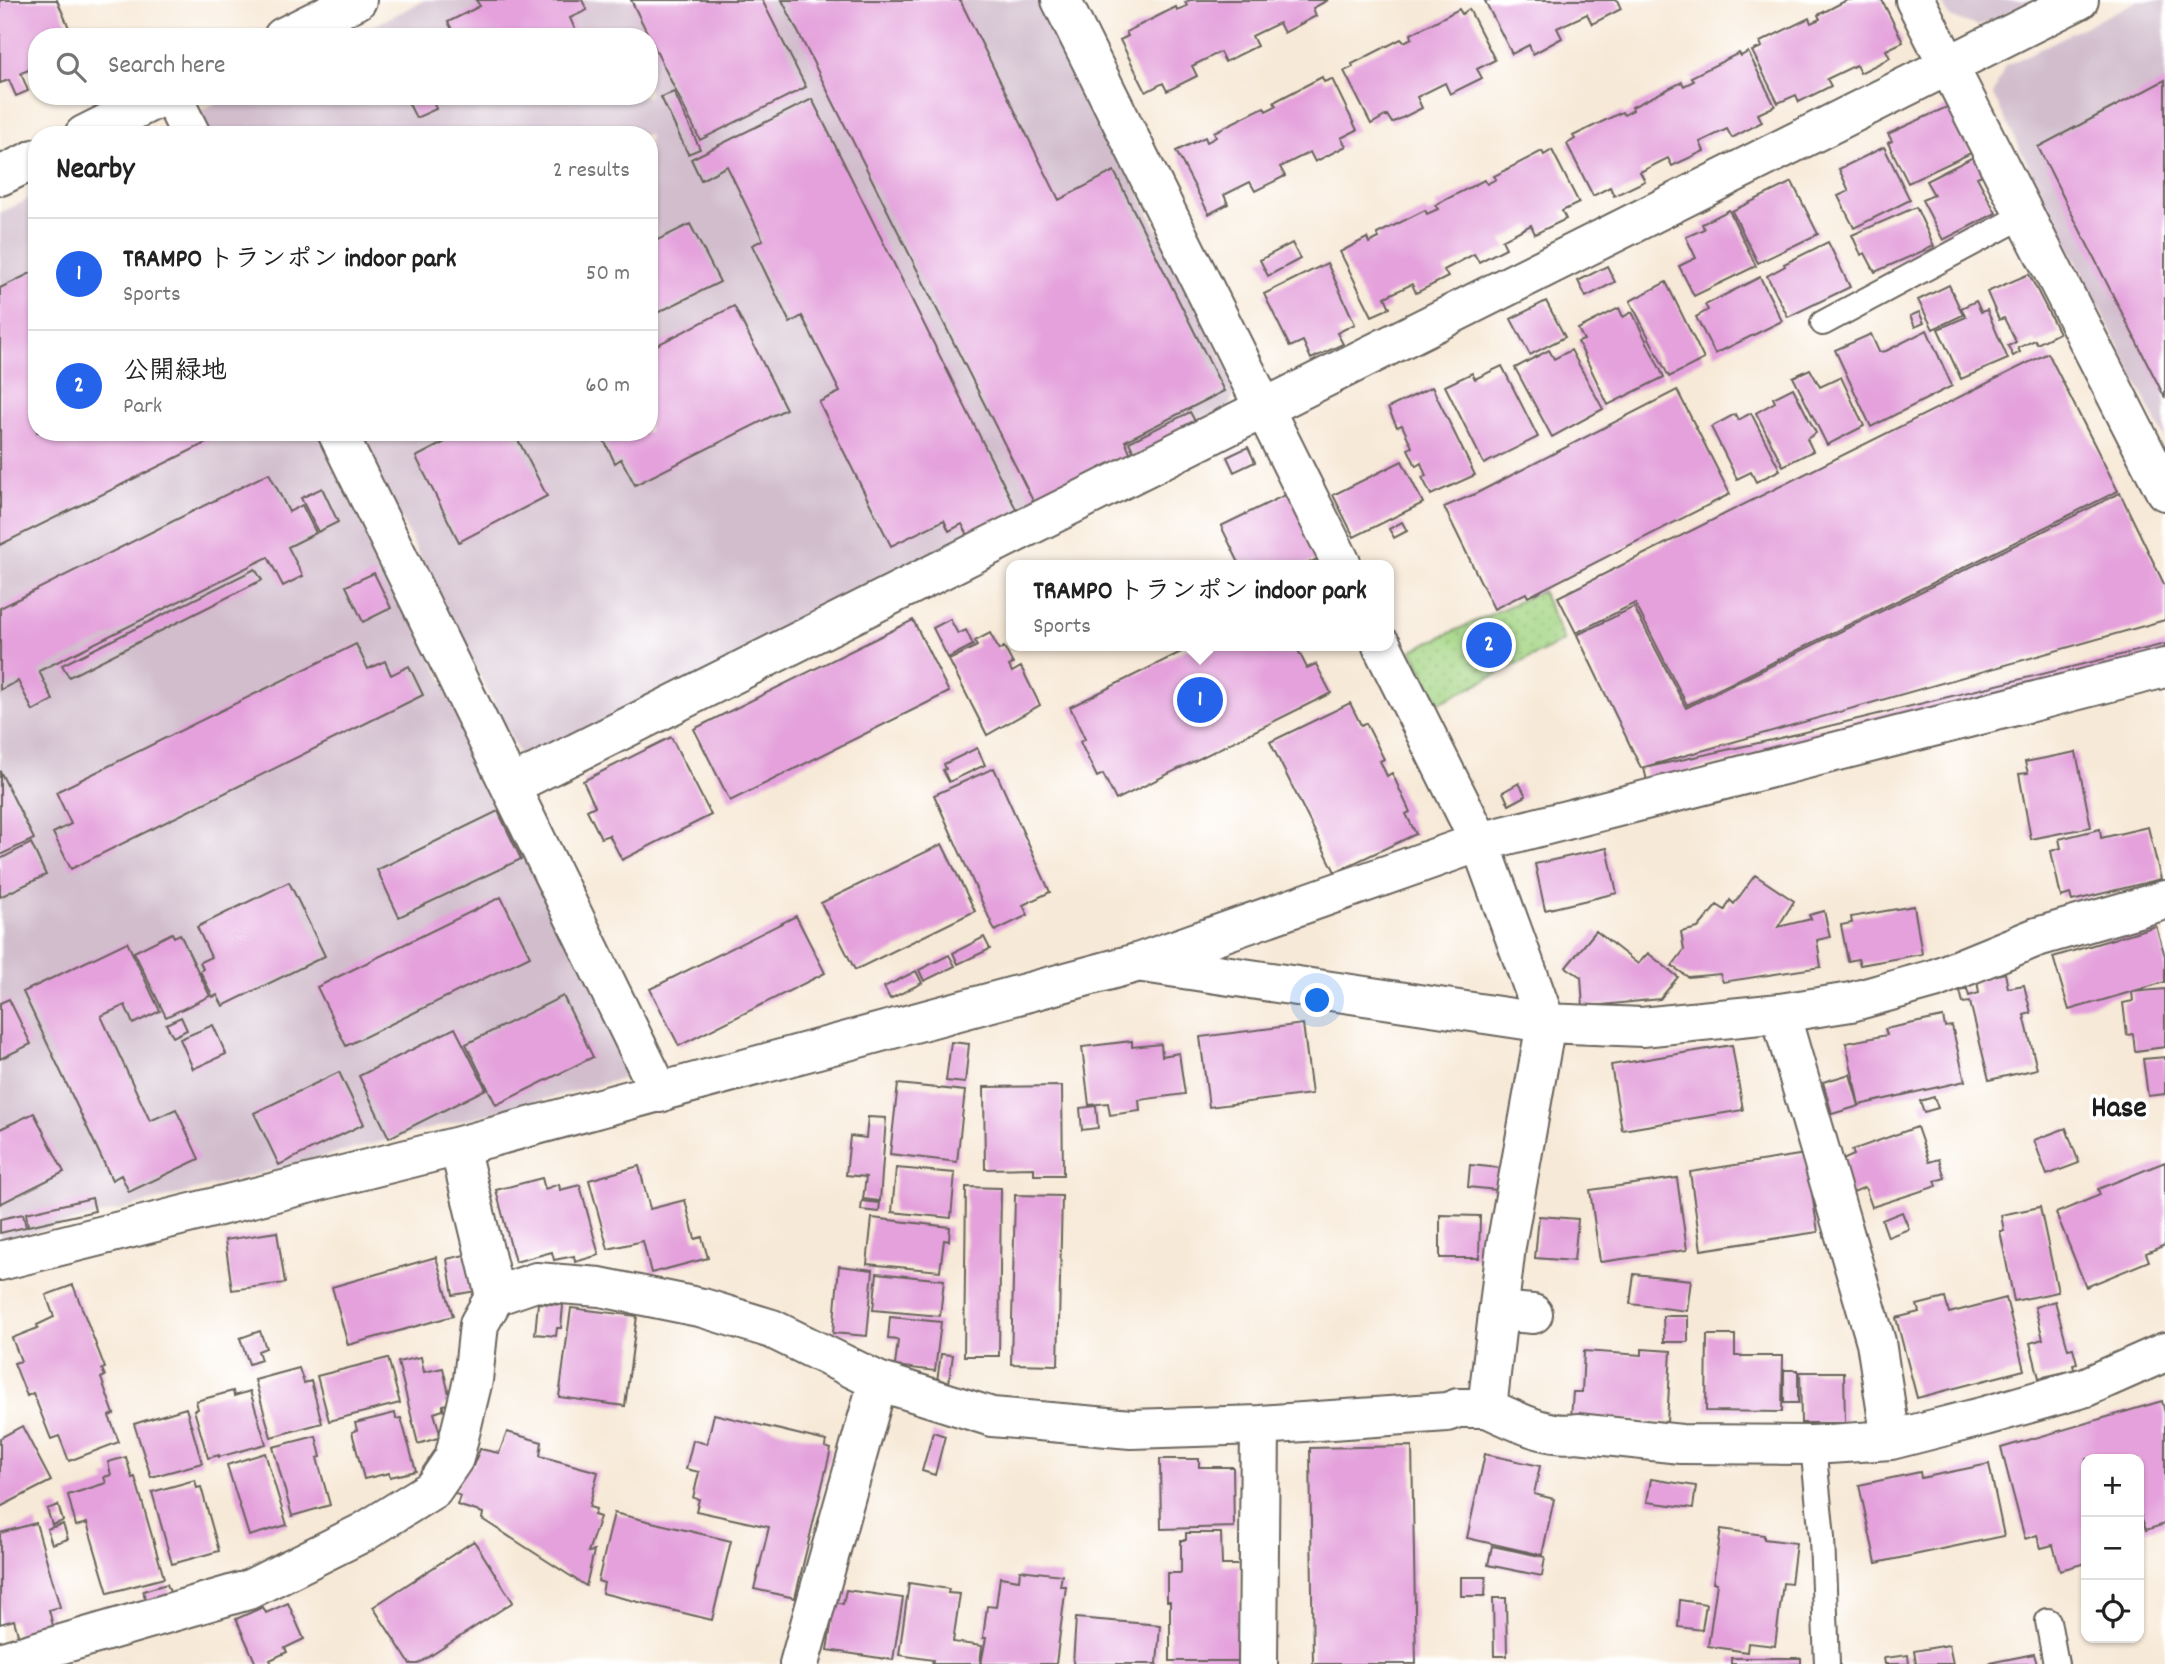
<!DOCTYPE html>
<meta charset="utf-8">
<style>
body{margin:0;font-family:Dekko,"Klee One",sans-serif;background:#f6f6f6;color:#222}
.controls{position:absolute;right:21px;bottom:21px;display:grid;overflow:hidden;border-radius:14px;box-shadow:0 2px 5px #0004}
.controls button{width:63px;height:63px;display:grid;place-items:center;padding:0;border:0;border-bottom:2px solid #e0e0e0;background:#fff;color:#222;font:35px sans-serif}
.you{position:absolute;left:1318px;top:1001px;width:24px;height:24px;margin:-18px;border:5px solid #fff;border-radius:50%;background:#1a73e8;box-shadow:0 0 0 10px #1a73e833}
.badge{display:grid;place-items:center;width:46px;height:46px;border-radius:50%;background:#2563eb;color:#fff;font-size:23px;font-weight:700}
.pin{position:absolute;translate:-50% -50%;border:4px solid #fff;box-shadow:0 2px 7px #0006}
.popup{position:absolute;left:1006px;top:560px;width:388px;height:91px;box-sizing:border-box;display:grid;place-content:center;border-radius:14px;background:#fff;filter:drop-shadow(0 2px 5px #0005);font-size:23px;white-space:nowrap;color:#767676}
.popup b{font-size:26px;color:#222}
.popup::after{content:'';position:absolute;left:50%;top:100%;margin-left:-14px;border:14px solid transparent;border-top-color:#fff}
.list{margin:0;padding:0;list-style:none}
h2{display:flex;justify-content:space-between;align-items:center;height:91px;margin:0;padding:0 28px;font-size:30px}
h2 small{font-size:23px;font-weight:400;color:#767676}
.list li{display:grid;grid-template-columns:46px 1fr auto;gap:21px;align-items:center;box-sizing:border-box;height:112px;padding:0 28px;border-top:2px solid #e0e0e0}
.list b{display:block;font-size:26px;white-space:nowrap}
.list p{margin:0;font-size:23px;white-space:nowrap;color:#767676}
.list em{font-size:23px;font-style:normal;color:#767676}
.icon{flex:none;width:38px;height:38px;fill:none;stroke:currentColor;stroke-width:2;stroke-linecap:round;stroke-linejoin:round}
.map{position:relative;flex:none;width:2165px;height:1664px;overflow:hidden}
.search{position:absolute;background:#fff;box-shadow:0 2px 5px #0004;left:28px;top:28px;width:630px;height:77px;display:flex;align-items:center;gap:18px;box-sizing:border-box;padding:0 24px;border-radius:28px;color:#767676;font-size:26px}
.panel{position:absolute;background:#fff;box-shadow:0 2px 5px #0004;left:28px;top:126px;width:630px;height:315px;border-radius:28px}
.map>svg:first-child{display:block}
</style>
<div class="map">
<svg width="2165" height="1664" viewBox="0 0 2165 1664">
<defs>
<pattern id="grass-dots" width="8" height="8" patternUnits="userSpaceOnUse" patternTransform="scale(1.75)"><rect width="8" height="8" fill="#a4d584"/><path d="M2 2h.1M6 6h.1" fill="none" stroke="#8db671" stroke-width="1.8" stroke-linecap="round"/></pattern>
</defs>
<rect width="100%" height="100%" fill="#fff"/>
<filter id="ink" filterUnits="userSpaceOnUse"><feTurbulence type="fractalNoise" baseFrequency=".0143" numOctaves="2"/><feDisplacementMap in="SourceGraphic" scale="14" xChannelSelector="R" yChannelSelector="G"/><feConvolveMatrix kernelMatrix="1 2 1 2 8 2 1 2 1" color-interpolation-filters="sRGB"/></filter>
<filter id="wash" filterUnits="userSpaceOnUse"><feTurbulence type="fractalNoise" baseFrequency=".00686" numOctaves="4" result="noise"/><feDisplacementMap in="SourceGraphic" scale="28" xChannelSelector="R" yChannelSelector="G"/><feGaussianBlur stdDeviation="1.57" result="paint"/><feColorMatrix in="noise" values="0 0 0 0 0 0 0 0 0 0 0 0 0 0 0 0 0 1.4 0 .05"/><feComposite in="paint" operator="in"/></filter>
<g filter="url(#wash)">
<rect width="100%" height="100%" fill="#f7e9d7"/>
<path fill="#d1bdcc" d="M425 0H1042L1236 386 1227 415 526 767 357 432H649V135H207L196 113 230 96H649V37H351Z
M1941 0H2033L1979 26 1949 17Z
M2139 0H2165V439L1993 95 2005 66Z
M37 195V432H321L631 1063 621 1079 0 1241V213Z"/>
<path fill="url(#grass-dots)" stroke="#607850" stroke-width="2" d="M1542 591 1564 641 1439 703 1412 650Z"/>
<g id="blocks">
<path fill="#e4a1db" d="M0 0H57L73 37H37V52L31 55 36 67 21 73 28 91 16 96 9 80 0 83Z
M476 0H582L587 10 570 18 577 34 572 37H456L448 22 480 6Z
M631 0H762L806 87 700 140Z
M782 0H960L1059 200 1114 171 1224 391 1125 441 1131 454 1034 503Z
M1190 0H1328L1313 8 1316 16 1284 33 1279 23 1252 36 1257 46 1225 62 1220 52 1192 66 1197 76 1167 91 1163 83 1146 92 1120 40 1128 36 1126 32 1176 7 1177 10 1187 6 1185 2Z
M1488 0H1617L1621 9 1592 24 1587 14 1557 28 1562 38 1533 54 1529 45 1512 54 1485 1Z
M1847 0H1882L1903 42 1886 50 1890 58 1860 73 1856 65 1827 79 1831 86 1799 102 1796 95 1778 103 1752 51 1762 47 1760 42 1809 18 1811 23 1820 19 1818 15Z
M1459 9 1462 14 1469 9 1495 60 1477 69 1482 78 1450 94 1445 83 1417 97 1422 108 1392 123 1387 115 1371 124 1344 71 1353 67 1352 64 1401 39 1404 42 1412 38 1411 34Z
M1748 52 1775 106 1758 114 1762 122 1732 138 1727 129 1700 142 1704 151 1672 166 1668 158 1640 172 1645 181 1614 196 1610 187 1593 196 1567 144 1575 139 1573 136 1622 112 1624 115 1633 110 1632 107 1682 82 1684 86 1694 81 1691 77 1739 53 1741 56Z
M1322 77 1324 82 1332 79 1357 130 1341 138 1346 146 1315 162 1310 152 1280 167 1285 176 1255 191 1250 182 1224 195 1228 204 1209 214 1176 151 1205 137 1207 142 1216 137 1214 132 1264 107 1266 111 1276 106 1274 102Z
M2165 80V398L2038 147Z
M674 92 700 149 688 154 661 97Z
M415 96H431L436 109 416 118 407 100Z
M812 99 1017 511 968 535 962 524 949 531 944 520 891 546 819 402 840 392 802 316 790 323 752 245 763 240 727 166 701 180 691 159Z
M1949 106 1971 153 1908 183 1888 143 1892 141 1888 134Z
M1884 147 1910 200 1854 228 1838 196 1849 191 1839 169Z
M1552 150 1579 203 1562 211 1566 219 1535 234 1531 225 1502 240 1506 248 1479 262 1474 254 1444 270 1448 277 1416 293 1412 284 1385 297 1390 308 1372 316 1340 252 1367 238 1369 243 1379 238 1377 234 1425 210 1427 214 1438 209 1435 205 1484 180 1487 184 1496 179 1494 176 1542 151 1544 155Z
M1979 154 1989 172 1977 177 1996 213 1943 240 1922 200 1934 195 1926 181Z
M1792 182 1818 234 1758 263 1732 211Z
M1916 207 1934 246 1875 272 1865 253 1861 255 1852 235Z
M1729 210 1756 266 1694 296 1679 266 1696 258 1686 237 1704 229 1702 224Z
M690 224 720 282 649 317V244Z
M1828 242 1850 287 1788 317 1767 276 1785 266 1784 264Z
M1292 243 1300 259 1268 276 1260 260Z
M1327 263 1355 324 1337 333 1343 344 1311 359 1303 341 1290 347 1264 294Z
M1607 266 1615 282 1586 297 1578 281Z
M37 270V432H228L0 545V288Z
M2029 274 2059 333 2037 344 2035 340 2018 348 2020 352 2013 356 2008 346 2016 342 2004 318 1999 320 1987 292Z
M1760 277 1782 321 1715 354 1696 317 1708 310 1705 305Z
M1666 282 1704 359 1669 377 1630 301Z
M1949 285 1963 315 1933 329 1918 300Z
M1546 301 1565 337 1530 355 1511 319Z
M1976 301 1981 312 1987 310 2008 359 1961 379 1938 329 1966 317 1961 308Z
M734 306 786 409 635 485 621 459 615 463 600 432H649V349Z
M1619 308 1623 317 1632 312 1664 377 1608 405 1578 342 1584 340 1578 329Z
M1919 312 1924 323 1915 327 1910 316Z
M1927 330 1952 386 1871 427 1835 350 1871 334 1879 352 1886 351Z
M1549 350 1554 359 1571 350 1603 409 1552 437 1515 368Z
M2048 353 2118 491 1687 705 1635 603 1576 633 1558 597Z
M1502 366 1538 437 1484 464 1445 386 1472 373 1475 379Z
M1810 369 1820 387 1841 377 1864 426 1827 445 1793 377Z
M1432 387 1475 475 1431 495 1422 477 1426 476 1421 463 1416 466 1408 449 1412 447 1402 425 1397 427 1388 408Z
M1793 388 1816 433 1807 439 1813 451 1783 466 1756 413 1775 402 1773 398Z
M1677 390 1730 494 1528 597 1526 593 1494 609 1444 507 1475 494Z
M1190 412 1197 425 1135 455 1129 442Z
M1751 413 1780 470 1756 482 1751 472 1737 479 1711 427 1735 414 1738 420Z
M464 432H514L547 496 459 542 416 457Z
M1248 447 1255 462 1234 472 1227 457Z
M1402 461 1423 503 1354 537 1333 495Z
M269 473 289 512 302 505 316 533 288 547 303 576 283 586 268 557 39 671 53 700 33 711 18 681 0 690V608Z
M322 488 338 522 318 532 301 498Z
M1293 491 1324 556 1305 565H1240L1221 526Z
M2120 493 2165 586V620L1641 768 1577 635 1634 607 1686 708Z
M1402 522 1407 531 1394 538 1389 529Z
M255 569 262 580 69 677 62 665Z
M374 573 391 608 363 622 346 586Z
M950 619 958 634 966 630 973 645 948 658 933 628Z
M913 620 949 692 730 801 694 729Z
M990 633 999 650 1004 647 1013 664 1009 666 1012 672 1021 667 1040 705 987 735 949 660 977 646 975 641Z
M356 644 368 669 385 661 391 675 409 666 423 695 71 869 53 833 71 824 56 792Z
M2165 644V657L1647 781 1644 768 1772 740Z
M1193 646H1296L1307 668 1316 664 1331 693 1116 800 1103 774 1097 777 1080 742 1085 739 1070 707Z
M1350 703 1361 725 1366 723 1384 759 1380 761 1387 776 1392 773 1410 812 1406 814 1416 834 1335 872 1270 742Z
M671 737 711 815 622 860 609 835 601 838 587 810 595 806 583 781Z
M977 748 985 765 949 782 943 770 946 769 944 764Z
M2076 752 2091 827 2031 839 2019 774 2028 773 2025 762Z
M994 768 1050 892 1023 905 1028 915 995 931 934 795Z
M0 771 34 839 0 855Z
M1519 783 1526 796 1509 805 1503 792Z
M498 811 521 859 399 917 377 870Z
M2148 827 2161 879 2072 901 2070 894 2061 897 2051 851 2061 848 2059 839 2100 829 2101 838Z
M31 843 46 875 0 897V859Z
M942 844 975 911 855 970 821 903Z
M1607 848 1617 893 1545 910 1535 864Z
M1755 875 1794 901 1778 927 1811 919 1809 915 1824 911 1830 937 1817 940 1821 967 1723 982 1720 974 1688 977 1672 966 1684 950 1681 932 1698 928 1717 905 1725 910 1730 900 1734 904Z
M289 882 325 956 223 1006 217 995 213 997 200 971 203 969 200 962 211 957 197 927Z
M501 897 530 956 346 1046 317 987Z
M1914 906 1922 954 1860 965 1858 959 1848 961 1841 925 1852 923 1851 917Z
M796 916 825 973 679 1046 650 989Z
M2156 926 2165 956V982L2069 1010 2053 957Z
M1596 931 1638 964 1648 953 1678 977 1660 999 1583 1007 1581 977 1566 967Z
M172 933 174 937 180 934 210 996 166 1017 134 952Z
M984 937 990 949 958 964 953 953Z
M127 942 160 1011 133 1024 125 1005 101 1016 150 1121 176 1109 199 1159 129 1192 121 1175 112 1180 23 992Z
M949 955 955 966 924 981 919 970Z
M916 971 922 983 890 999 884 987Z
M2005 973 2008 988 2024 985 2031 1013 2024 1015 2037 1069 1989 1080 1970 1002 1963 1003 1960 991 1967 989 1969 996 1979 993 1977 980Z
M2165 989V1047L2135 1051 2133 1034 2127 1035 2123 1003 2133 1001 2132 992Z
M563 996 593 1057 496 1105 466 1044Z
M9 999 31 1044 0 1059V1003Z
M181 1017 187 1030 173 1037 166 1024Z
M1943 1017 1945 1027 1952 1026 1965 1081 1859 1105 1846 1043 1887 1035 1885 1029Z
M1303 1024 1312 1094 1209 1107 1200 1037Z
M213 1025 226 1054 193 1069 180 1039Z
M455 1028 486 1089 389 1138 359 1076Z
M1132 1041V1047L1161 1044 1162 1056 1179 1053 1185 1094 1139 1100 1140 1111 1110 1115 1108 1103 1089 1105 1082 1047Z
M951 1042 969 1044 965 1083 946 1081Z
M1732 1045 1743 1110 1622 1130 1611 1065Z
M2165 1057V1094L2148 1096 2143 1059Z
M339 1072 364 1124 279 1165 254 1113Z
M1850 1074 1859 1106 1832 1114 1823 1082Z
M898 1084 965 1091 957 1162 890 1154Z
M1062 1086 1063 1175H1034V1168L985 1169 984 1087Z
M1934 1097 1938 1108 1924 1112 1920 1101Z
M1096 1106 1098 1128 1082 1130 1080 1108Z
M34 1113 64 1172 0 1204V1129Z
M868 1117 886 1118 880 1201 863 1199 866 1177 846 1175 850 1136 866 1138Z
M1917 1127 1929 1162 1939 1159 1945 1178 1935 1181 1937 1186 1872 1207 1865 1187 1849 1194 1838 1162 1854 1155 1852 1150Z
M2066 1128 2079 1163 2047 1175 2034 1140Z
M1806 1154 1818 1232 1701 1250 1690 1172Z
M2165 1162V1245L2146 1253 2149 1261 2086 1287 2056 1213 2100 1195 2098 1189Z
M1470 1165 1500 1168 1497 1190 1468 1187Z
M639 1166 650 1209 685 1200 695 1239 702 1237 708 1258 651 1273 643 1241 608 1249 589 1180Z
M896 1168 955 1173 951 1218 892 1212Z
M542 1178 545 1189 559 1184 560 1190 580 1185 599 1255 575 1262 574 1256 554 1260 552 1252 515 1262 496 1190Z
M1677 1178 1687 1250 1600 1262 1590 1190Z
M966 1187 1001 1188 999 1356H964Z
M1015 1195 1062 1196 1058 1365 1011 1364Z
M92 1198 95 1211 28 1226 26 1213Z
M862 1201 880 1203 879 1212 861 1210Z
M2040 1207 2058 1292 2014 1301 2000 1231H2004L2001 1215Z
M1902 1212 1909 1229 1888 1237 1882 1220Z
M23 1214 26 1227 0 1233V1219Z
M1440 1215 1480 1216 1479 1258H1440Z
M1539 1216 1578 1219 1574 1261 1535 1258Z
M872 1218 950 1227 949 1241 944 1240 940 1271 867 1264Z
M277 1232 285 1283 232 1290 225 1240Z
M469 1254 476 1291 453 1295 447 1259Z
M436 1257 453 1316 348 1345 332 1287Z
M839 1266 873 1270 867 1336 833 1333Z
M877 1273 944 1280 940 1316 873 1310Z
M1634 1274 1691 1280 1687 1311 1630 1304Z
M73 1285 105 1368 102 1369 105 1376 101 1378 114 1414 109 1416 119 1442 69 1461 59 1436 51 1439 33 1393 27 1396 14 1363 21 1361 12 1338 38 1328 37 1325 54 1317 46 1295Z
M1945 1298 1949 1313 2006 1298 2024 1370 1917 1398 1896 1318 1919 1312 1917 1305Z
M2055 1301 2068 1349 2073 1348 2077 1363 2073 1364 2074 1370 2039 1378 2030 1343 2043 1339 2035 1307Z
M538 1303 563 1305 561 1328H557L556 1336 535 1334Z
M571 1308 637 1316 625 1406 559 1397Z
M1663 1316H1688V1342H1664Z
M890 1317 941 1322 935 1371 895 1366 898 1340 888 1339Z
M260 1331 266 1348 258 1351 261 1360 249 1364 240 1338Z
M1707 1335H1735V1356H1783L1782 1412 1706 1411Z
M1642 1349 1671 1351 1667 1422 1571 1417 1573 1392H1582L1584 1351 1642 1355Z
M941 1354 953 1355 949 1383 937 1381Z
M421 1357 424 1372 443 1368 451 1403 443 1405V1410L434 1413 441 1437 418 1444 398 1362Z
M388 1358 400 1403 329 1421 317 1376Z
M299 1368 304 1383 311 1381 322 1423 271 1437 255 1380Z
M1784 1370H1798V1403H1784Z
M1800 1372H1844L1845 1423H1801Z
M233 1391 234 1396 250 1391 266 1444 219 1457V1455L208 1458 194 1410 198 1409 196 1401Z
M2162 1401 2165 1413V1524L2146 1530 2141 1516 2139 1517V1459H2086V1563L2060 1570 2053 1545 2041 1548 2037 1535 2025 1539 2001 1448Z
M186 1408 202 1463 151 1477 134 1424Z
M395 1413 396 1419 401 1418 416 1471 390 1477 389 1473 364 1479 352 1432 357 1430 355 1423Z
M714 1414 826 1441 825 1447 831 1449 795 1598 754 1589 769 1527 696 1511 699 1499 693 1498 699 1472 686 1469 693 1440 707 1444Z
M22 1426 51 1481 0 1507V1438Z
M507 1432 542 1442 540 1456 598 1472 589 1507 596 1509 594 1515 600 1517 588 1552 594 1551 586 1586 482 1519 483 1513 457 1505 460 1496 455 1493 465 1465 473 1466 480 1449 499 1453Z
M933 1432 945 1436 935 1475 922 1471Z
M316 1436 321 1457 317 1458 330 1505 292 1516 273 1447Z
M1412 1446 1416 1664H1313L1310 1448Z
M265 1453 287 1525 249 1536 227 1465Z
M1485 1454 1540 1466 1534 1494 1554 1499 1542 1555 1467 1538Z
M126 1457 132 1478 135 1477 164 1578 108 1593 87 1523 76 1526 68 1495 106 1483 104 1477 111 1475 108 1462Z
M1160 1459H1199V1467H1233L1234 1527 1161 1529Z
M1989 1464 2004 1536 1876 1563 1859 1485 1920 1472 1921 1478Z
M1651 1479 1696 1486 1693 1508 1647 1502Z
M195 1480 197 1488 201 1487 219 1551 172 1564 152 1492Z
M58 1505 63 1521 52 1525 47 1509Z
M614 1513 731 1541 712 1620 602 1593 604 1583 598 1581Z
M36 1523 60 1607 49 1610 55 1633 20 1642 14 1620 0 1624V1533Z
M63 1524 68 1539 52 1544 47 1529Z
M1721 1529 1764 1535V1539L1796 1543 1791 1584 1783 1583 1775 1646 1748 1643 1747 1652 1708 1646 1717 1583H1713Z
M1186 1533H1221L1222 1565H1239V1661H1170V1601H1167V1573H1181V1540H1186Z
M474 1541 513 1602 418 1664H410L373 1607Z
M1492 1546 1545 1557 1542 1576 1488 1565Z
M1020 1570 1062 1575 1060 1586H1066L1056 1664H981L986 1638H983L987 1606 996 1607 1000 1577 1019 1580Z
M1461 1577H1486L1485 1596H1461Z
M909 1583 949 1589 948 1593 960 1594 953 1642 982 1646 980 1664H932L933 1660 899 1655Z
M167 1584 172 1598 147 1605 143 1591Z
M846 1590 903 1598 893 1660 827 1650 835 1602 843 1604Z
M1493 1598H1506L1507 1656H1494Z
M1680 1600 1706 1604 1702 1630 1678 1627Z
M288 1603 304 1639 285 1648 287 1652 270 1660 272 1664H256L236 1619 263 1607 266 1613Z
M1076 1618 1160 1625 1157 1664H1073Z
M1949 1645 1953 1664H1916L1914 1651Z
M2034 1654 2037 1664H1989V1663Z
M1908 1655 1909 1664H1885L1884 1658Z
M1731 1658H1801V1664H1731Z"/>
</g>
</g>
<g filter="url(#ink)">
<use href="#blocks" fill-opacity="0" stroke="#69645d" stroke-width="2"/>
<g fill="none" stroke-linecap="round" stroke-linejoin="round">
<defs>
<path id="service" d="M1823 323 2025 215
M1813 1445 1822 1538 1827 1664
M2048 1621 2056 1664"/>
<path id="minor" d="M1061 0 1342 565
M1915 0 2165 491
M283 37 357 0
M172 96 191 135
M84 135 162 96
M0 176 37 158
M337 432 660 1093
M510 786 2079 0
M1143 963 1546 1023 1642 1027 1780 1013 1851 1002 1934 979 2037 937 2165 900
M1780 1013 1876 1342 1891 1440
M0 1261 459 1146 1140 962 1480 842 2165 668
M495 1296 536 1282 600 1287 703 1308 772 1329 878 1381 992 1417 1131 1429 1260 1425 1447 1412 1458 1408H1487L1506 1246 1546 1023 1480 842 1382 646
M1498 1311 1533 1314
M1487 1408C1515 1420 1546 1438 1577 1433L1681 1444 1813 1445 1891 1440 1985 1416 2086 1387 2165 1352
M0 1662 248 1590 364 1532 433 1489 454 1458 473 1380 479 1324 495 1296 459 1146
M799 1664 878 1381
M1258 1664 1260 1425"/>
</defs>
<use href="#service" stroke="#69645d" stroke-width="28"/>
<use href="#minor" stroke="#69645d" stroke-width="42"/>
<use href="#service" stroke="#fff" stroke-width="24"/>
<use href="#minor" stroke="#fff" stroke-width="38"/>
</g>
</g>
<g text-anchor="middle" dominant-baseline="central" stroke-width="7" stroke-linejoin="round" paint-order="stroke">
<g font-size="30" font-weight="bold" fill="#1c1c1c" stroke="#fff">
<text x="2119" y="1110">Hase</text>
</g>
</g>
</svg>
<div class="controls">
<button>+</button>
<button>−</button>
<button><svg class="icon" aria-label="locate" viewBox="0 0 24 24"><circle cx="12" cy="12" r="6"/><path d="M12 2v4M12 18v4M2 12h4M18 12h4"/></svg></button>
</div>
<div class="you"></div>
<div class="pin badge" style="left:1200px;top:700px">1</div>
<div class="popup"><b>TRAMPO トランポン indoor park</b>Sports</div>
<div class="pin badge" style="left:1489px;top:645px">2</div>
<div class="search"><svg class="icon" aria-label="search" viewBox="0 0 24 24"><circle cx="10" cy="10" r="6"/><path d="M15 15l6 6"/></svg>Search here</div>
<section class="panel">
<h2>Nearby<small>2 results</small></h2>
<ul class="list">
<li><span class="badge">1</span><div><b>TRAMPO トランポン indoor park</b><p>Sports</p></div><em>50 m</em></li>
<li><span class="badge">2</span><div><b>公開緑地</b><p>Park</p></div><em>60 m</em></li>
</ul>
</section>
</div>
